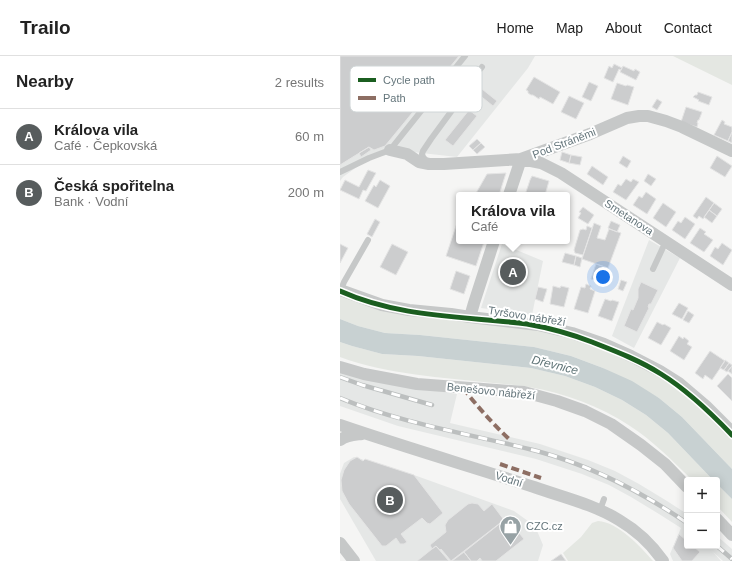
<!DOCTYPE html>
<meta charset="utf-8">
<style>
body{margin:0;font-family:Helvetica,sans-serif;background:#f2f2f2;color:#222}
.controls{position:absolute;right:12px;bottom:12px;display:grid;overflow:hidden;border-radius:4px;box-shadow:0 2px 10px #0003}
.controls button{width:36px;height:36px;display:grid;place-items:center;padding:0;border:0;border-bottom:1px solid #e0e0e0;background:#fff;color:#222;font:20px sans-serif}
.you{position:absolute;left:263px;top:221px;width:14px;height:14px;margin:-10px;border:3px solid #fff;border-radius:50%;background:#1a73e8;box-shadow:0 0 0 6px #1a73e833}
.badge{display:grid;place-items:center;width:26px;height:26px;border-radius:50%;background:#575c5d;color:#fff;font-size:13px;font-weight:700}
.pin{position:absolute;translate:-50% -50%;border:2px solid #fff;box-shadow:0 1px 4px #0006}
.popup{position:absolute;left:116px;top:136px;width:114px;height:52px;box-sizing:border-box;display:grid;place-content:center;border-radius:4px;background:#fff;filter:drop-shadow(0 1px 3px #0005);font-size:13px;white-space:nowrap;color:#767676}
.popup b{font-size:15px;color:#222}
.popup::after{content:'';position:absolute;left:50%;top:100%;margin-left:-8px;border:8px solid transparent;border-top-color:#fff}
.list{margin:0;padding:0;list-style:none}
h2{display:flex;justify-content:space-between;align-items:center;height:52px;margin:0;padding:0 16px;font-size:17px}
h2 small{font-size:13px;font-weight:400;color:#767676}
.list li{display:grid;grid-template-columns:26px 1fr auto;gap:12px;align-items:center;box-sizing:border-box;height:56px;padding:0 16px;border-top:1px solid #e0e0e0}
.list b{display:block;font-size:15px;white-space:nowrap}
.list p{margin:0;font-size:13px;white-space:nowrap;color:#767676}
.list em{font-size:13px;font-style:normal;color:#767676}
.map{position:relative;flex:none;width:392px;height:505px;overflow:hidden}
header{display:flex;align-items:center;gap:24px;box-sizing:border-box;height:56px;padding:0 20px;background:#fff;border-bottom:1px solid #e0e0e0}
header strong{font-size:19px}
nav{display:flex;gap:22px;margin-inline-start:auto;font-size:14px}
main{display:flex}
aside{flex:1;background:#fff}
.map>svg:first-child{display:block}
</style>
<header>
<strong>Trailo</strong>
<nav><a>Home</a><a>Map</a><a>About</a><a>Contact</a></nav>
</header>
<main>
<aside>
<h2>Nearby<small>2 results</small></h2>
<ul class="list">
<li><span class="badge">A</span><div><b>Králova vila</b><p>Café · Čepkovská</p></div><em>60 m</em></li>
<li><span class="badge">B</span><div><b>Česká spořitelna</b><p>Bank · Vodní</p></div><em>200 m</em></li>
</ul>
</aside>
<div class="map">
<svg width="392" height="505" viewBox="0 0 392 505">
<rect width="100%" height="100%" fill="#f5f5f4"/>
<path fill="#e5e7e6" d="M0 0H195L188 12 117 101 64 95 28 103 3 121 0 125Z
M309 184 340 202 294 292 272 280Z
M162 188 203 205 192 259 141 252Z
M0 316 37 325 117 338 110 367 200 388 248 404 275 415 299 428 327 445 347 458V490H377V480L392 493V505H383L373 496 381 505H333L330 498 341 472 319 458 291 441 269 429 242 418 196 403 58 370 0 350Z
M14 401 74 419 174 455 195 470 203 489 198 505H36L0 443V418L4 407Z"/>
<path fill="#e4e7e2" d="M333 0H392V29Z
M0 239 195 273 236 284 265 293 314 318 330 328 359 352 392 384V413L342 361 319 342 263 312 231 300 194 291 80 279 45 277 18 270 0 263Z
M0 286 12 290 42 298 78 300 191 312 225 320 255 331 282 344 306 359 328 377 373 424H352C333 405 313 385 290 370 260 350 224 337 189 331 177 329 165 328 153 327 102 321 48 319 0 301Z
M377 428 392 443V466L377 450Z
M258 465C278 466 301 491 313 505H228L223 497 241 481 252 467Z"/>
<path fill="#c8d1d2" d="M0 263 18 270 45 277 80 279 194 291 231 300 263 312 292 325 319 342 342 361 392 413V443L377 428V424H373L328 377 306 359 282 344 255 331 225 320 191 312 78 300 42 298 12 290 0 286Z"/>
<path fill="#cccdce" stroke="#e4e4e4" d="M0 0H119L45 90 34 94 29 91 0 109Z
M274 8 282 12 281 14 279 13 273 26 264 22 269 10 272 12Z
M283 10 294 15 295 13 300 16 296 24 280 16Z
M194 21 220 36 213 48 200 41 199 43 193 39H191L188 37V35L186 34Z
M249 26 258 30 251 45 242 41Z
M277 27 286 30 287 29 294 31 288 49 271 43Z
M142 33 157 45 153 50 138 38Z
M358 36 372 41 369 49 358 45 359 44 353 41 355 39H357Z
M229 40 244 47 236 63 221 56Z
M317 43 322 46 317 54 312 51Z
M346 51 362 56 359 64H358L357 67H358L357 71 341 66Z
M129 54 137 60 113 90 105 84Z
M382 64 385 66 384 68 392 71V76L388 85 374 79Z
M392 76V87L388 85Z
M137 83 141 87 133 94 129 90Z
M141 87 145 91 137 98 133 94Z
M29 91 31 94 21 101 19 97Z
M222 96 231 99 229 107 220 104Z
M231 99 242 101 240 109 229 107Z
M283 100 291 105 287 112 279 107Z
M377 100 392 110 385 121 370 112Z
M252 110 268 121 263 129 247 118Z
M28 114 36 117 26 135 23 134 19 143 0 134 5 124 19 131Z
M166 117 159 139H135L147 118Z
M308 118 316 123 311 130 304 125Z
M192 120 209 125 205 139H185L190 124Z
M286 123 291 126 293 123 299 126 286 144 273 136 278 128 281 130Z
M40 124 50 130 38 152 25 145 34 129 36 131Z
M306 136 316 143 307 158 293 149 299 140 302 142Z
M366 141 374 147 363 163 359 160 357 163 353 160Z
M323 147 336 156 326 171 313 162Z
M374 147 382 153 377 160 369 154Z
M243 151 254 159 248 168 238 162 241 157 239 156Z
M369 154 377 160 372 167 364 161Z
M345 161 355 168 345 183 332 174 338 165 341 167Z
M35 163 40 166 32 181 27 178Z
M271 165 280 169 277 176 268 172Z
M117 167 119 168V185H140L144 186 136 210 106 200Z
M254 167 261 170 257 182 265 184 269 173 281 177 268 212 242 203Z
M247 170 252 172 243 199 235 197 234 194 240 174 243 173 246 174Z
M360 172 366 176 364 178 373 184 364 196 350 187Z
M382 187 392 194 383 209 370 200 375 191 378 193Z
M0 188 8 192 0 207Z
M52 188 68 196 56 219 40 211Z
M225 197 236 200 234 209 222 206Z
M236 200 242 202 240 211 234 209Z
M165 206 186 212 181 226 161 220Z
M256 208 268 212 263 226 251 223Z
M116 215 130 220 124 238 110 233Z
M281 224 287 226 283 235 278 233Z
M301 226 318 234 311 248H309L308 251 309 252 297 276 284 270 291 253 293 254 298 242V233Z
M246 228 251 230 250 233 255 235 248 257 234 253 241 231 245 232Z
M213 230 220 232 221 230 229 232 224 251 210 248Z
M198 231 207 233 203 246 195 243Z
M265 243 271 245 272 244 279 246 272 265 258 260Z
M339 247 348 252 342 263 332 258Z
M348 255 354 259 349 267 343 264Z
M317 266 323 269 324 268 331 272 321 289 308 282Z
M339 280 343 283 344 281 349 285 347 288 352 291 344 304 330 295Z
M370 295 385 305 372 324 365 319 363 323 355 317Z
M385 304 389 307 384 314 380 312Z
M389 307 392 309V310L387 316 384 314Z
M392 310V318L388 315Z
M388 318 392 322V345L377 330Z
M17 401 23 405 25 403 74 419 103 457 90 468 87 467 82 462 61 478 67 486 64 488H60L56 482 46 490H42L9 448 2 435 1 424 4 414 10 405Z
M132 447 138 448 144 455 152 448 164 464 111 505 101 493 100 494 96 490 92 493 90 489 106 476 105 469 108 464 128 448Z
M167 462 184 483 156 505H142L140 502 137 505H131L124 496Z
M339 478 347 485V490H353L360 496 352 505H342L333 492Z
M96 490 109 505H77L92 493Z
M124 496 131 505H112Z
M221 498 226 505H211Z"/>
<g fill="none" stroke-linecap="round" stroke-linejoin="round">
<path stroke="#c6c8c8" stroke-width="6" d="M88 107 83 101 82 98 83 95 91 83 113 53 117 43 142 11
M0 116 29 102 50 94 125 0
M313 213 326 185
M1 234 4 226 28 184
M260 454 264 443"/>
<path stroke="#c6c8c8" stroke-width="12" d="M50 94 67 98 79 106 89 108H104L181 103 250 78 287 62 299 60H308L326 65 342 71 392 95
M169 139 181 103 201 107 221 117 392 229
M0 234 42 249 69 254 111 258 130 261 198 269 232 277 264 288 291 300 320 315 339 327 366 350 392 376
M130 261 134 247 154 185
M0 311 24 318 77 328 184 336 217 345 245 355 271 368 301 389 325 408 347 431
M0 369C64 391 129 410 194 431 222 441 253 448 279 464 296 474 312 489 323 505
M0 384C7 379 14 379 22 378
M377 463 392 479
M0 487 14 505"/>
<defs>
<path id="rail" d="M0 321 22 329 92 349
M0 342C63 368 131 378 197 395 252 410 300 435 347 467
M377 490 392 503"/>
</defs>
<use href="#rail" stroke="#bcbfbf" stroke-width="4.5"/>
<use href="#rail" stroke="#fff" stroke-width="3" stroke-dasharray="9" stroke-linecap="butt"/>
<path stroke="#8d6e63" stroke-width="4" stroke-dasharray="8 4" stroke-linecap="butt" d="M123 332C137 350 152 367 169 383
M160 408 201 422"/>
<defs>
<path id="cycleway" d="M0 235C60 262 124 260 187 268 210 272 231 278 252 286 275 295 299 304 321 318 347 334 370 356 392 379"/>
</defs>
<use href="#cycleway" stroke="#fff" stroke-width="8"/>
<use href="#cycleway" stroke="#1b5e20" stroke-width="5"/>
</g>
<defs>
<symbol id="shop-pin" viewBox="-11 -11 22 30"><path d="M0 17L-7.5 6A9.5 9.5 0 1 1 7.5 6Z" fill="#97a2a5" stroke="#fff"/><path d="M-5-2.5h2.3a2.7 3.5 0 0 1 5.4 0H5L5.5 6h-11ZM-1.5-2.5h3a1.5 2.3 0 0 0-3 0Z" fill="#fff"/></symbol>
</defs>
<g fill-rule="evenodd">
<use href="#shop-pin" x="158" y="458" width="25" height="34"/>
</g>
<g text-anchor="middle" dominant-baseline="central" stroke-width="4" stroke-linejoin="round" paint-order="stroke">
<g font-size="11" fill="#64757b" stroke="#fff">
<text transform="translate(224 87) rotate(-21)">Pod Stráněmi</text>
<text transform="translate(289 161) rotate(33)">Smetanova</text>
<text transform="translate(187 260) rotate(9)">Tyršovo nábřeží</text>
<text transform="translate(151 335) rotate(6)">Benešovo nábřeží</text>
<text transform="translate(169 423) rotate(18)">Vodní</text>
</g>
<g font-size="11" fill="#64757b" stroke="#fff" text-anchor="start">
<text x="186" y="470">CZC.cz</text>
</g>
<g font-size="12" font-style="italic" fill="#5f7477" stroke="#fff">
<text transform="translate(215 309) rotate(14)">Dřevnice</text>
</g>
</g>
<rect x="10" y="10" width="132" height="46" rx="6" fill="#fff" stroke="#d0d6d7" stroke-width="1"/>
<rect x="18" y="22" width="18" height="4" fill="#1b5e20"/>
<rect x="18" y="40" width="18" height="4" fill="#8d6e63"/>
<g font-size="11" fill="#64757b">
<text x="43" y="28">Cycle path</text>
<text x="43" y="46">Path</text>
</g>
</svg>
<div class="controls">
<button>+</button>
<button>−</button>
</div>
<div class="you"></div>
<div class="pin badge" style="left:173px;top:216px">A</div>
<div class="popup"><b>Králova vila</b>Café</div>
<div class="pin badge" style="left:50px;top:444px">B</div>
</div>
</main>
